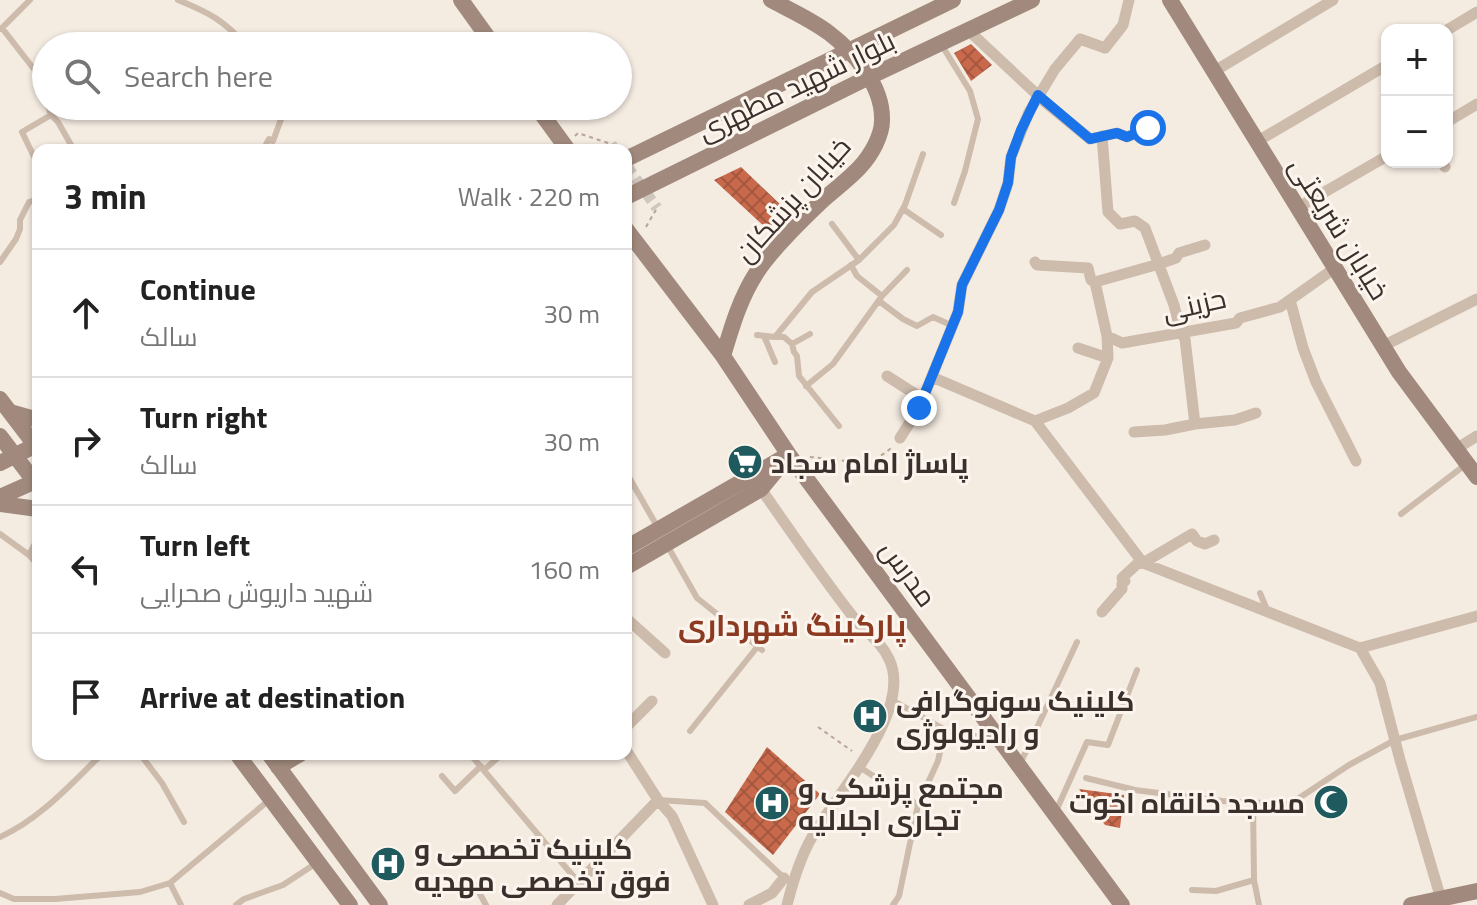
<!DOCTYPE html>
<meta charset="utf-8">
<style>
body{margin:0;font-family:"Titillium Web",Cairo,sans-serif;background:#f6f6f6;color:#222}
.controls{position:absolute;right:24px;top:24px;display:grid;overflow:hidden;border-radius:16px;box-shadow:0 2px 6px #0004}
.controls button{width:72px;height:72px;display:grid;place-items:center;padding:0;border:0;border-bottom:2px solid #e0e0e0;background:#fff;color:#222;font:40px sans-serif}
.stop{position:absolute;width:24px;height:24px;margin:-18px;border:6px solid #1a73e8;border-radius:50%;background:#fff}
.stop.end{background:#1a73e8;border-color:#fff;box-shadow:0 2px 8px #0008}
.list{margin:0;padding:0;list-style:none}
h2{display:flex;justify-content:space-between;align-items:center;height:104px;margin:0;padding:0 32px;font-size:34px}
h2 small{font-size:26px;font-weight:400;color:#767676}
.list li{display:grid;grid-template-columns:52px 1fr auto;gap:24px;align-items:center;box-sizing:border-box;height:128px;padding:0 32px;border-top:2px solid #e0e0e0}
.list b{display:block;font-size:30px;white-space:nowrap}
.list p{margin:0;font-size:26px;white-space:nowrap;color:#767676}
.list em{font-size:26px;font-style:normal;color:#767676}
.icon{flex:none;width:44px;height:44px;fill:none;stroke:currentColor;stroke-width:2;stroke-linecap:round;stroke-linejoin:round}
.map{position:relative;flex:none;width:1477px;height:905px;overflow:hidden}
.search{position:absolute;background:#fff;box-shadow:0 2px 6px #0004;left:32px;top:32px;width:600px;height:88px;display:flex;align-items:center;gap:20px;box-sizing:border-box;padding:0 28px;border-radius:44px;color:#767676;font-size:30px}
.panel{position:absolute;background:#fff;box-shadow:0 2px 6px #0004;left:32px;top:144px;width:600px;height:616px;border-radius:16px}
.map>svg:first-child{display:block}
</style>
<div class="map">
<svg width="1477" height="905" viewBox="0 0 1477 905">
<defs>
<pattern id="building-cross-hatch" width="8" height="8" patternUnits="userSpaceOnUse" patternTransform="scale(2)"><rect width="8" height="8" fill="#c8694b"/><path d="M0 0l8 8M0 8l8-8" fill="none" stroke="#a4573f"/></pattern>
</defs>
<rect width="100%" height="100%" fill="#f4ebe1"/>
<path fill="url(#building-cross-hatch)" d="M971 44 992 65 971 81 954 53Z
M741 167 785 209 768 230 714 180Z
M767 747 820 794 773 855 725 812Z
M1079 789 1124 795 1120 828 1105 825Z"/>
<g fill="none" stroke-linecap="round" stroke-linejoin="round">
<path stroke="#cfc6bd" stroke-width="11" stroke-dasharray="11 5.5" stroke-linecap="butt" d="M611 144 615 150
M626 165 657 208"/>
<path stroke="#b9a596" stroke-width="2" stroke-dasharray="4 4" stroke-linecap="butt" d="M575 136 578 133 611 144
M646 227 657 208
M810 457C837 459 870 469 891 448
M818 727 852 751"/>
<path stroke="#cdbbac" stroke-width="6" d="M178 0C210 13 223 20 247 46
M2 28 30 0
M0 29 2 28 44 82 46 95
M941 44 970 91 978 119 965 171 954 203
M48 106 51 115 58 122 74 150
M263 150 269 139 273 141 283 114 280 106
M38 165 22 132 51 115
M903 209 941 235
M832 224 859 260
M0 262 16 239 20 229V220L29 202 38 199
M851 265 857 276 882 296
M879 301 903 319 917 326 933 317 953 326
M757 335 775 337 812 292 859 260 894 225 905 205 923 154
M764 336 775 362
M775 337H784L792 344 810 334
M792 344 794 352 797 356 799 376 839 426
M806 386 833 364 882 296 907 270
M626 472 658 528
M1401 514 1465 465
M0 534 29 555 38 565
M667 545 697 598 762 650
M29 555 38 538
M1260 593 1268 612
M892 700 958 737 995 735
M690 731 758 646
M140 754 162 783 184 822
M470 754 579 883
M1021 762 1077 642
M858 766 918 805 899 896 893 905
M484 770 502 754
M442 776 455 791 481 766
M1086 778 1135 790 1222 801 1290 804 1349 765 1395 740 1477 717
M927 785 938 761 945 729
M658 800 705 803 784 878
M1253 802 1254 880 1259 905
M1056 811 1087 742 1108 745 1137 670
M0 837C40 819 71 784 102 754
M170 883 181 905
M475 885 486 905
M1192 890 1216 891 1254 880
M0 893 14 899H55L140 892 170 883 268 801
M236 905 244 899 283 885 315 864"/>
<path stroke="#cdbbac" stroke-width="11" d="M968 30 1046 103 1090 139 1117 133 1127 137 1148 128
M1447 30 1477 12
M1213 72 1333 0
M1447 122 1477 104
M1102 136 1108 212 1120 224 1135 221 1145 228 1174 305 1181 333 1185 339 1195 424 1235 420 1256 413
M1256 142 1387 65
M1442 162 1445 167
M1297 208 1387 156
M1035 262 1037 265 1088 268 1091 280 1095 282
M1290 300 1303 348 1316 382 1356 461
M1107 336 1122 343 1236 323 1240 318 1280 307 1335 268
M1383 346 1477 299
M1078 348 1108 358
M887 376 923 399
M932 377 1035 421 1143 563
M1035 421 1068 408 1094 393 1108 358 1107 336 1095 282 1159 264 1176 258 1179 253 1205 245
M1134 432 1165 430 1195 424
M900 438 919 408 958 312 962 285 999 210 1008 183 1011 157 1029 112 1055 69 1080 39 1105 48 1123 25 1129 0
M1456 449 1477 436
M761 489C791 532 821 576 854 618 865 632 881 641 889 659 914 710 837 793 812 837 800 858 793 881 787 905
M1143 563 1360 648 1380 683 1400 760 1441 899
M1102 612 1122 589V584L1125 581 1122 578 1137 564 1143 563 1192 534 1197 541 1205 544 1214 540
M626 618 665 653
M1360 648 1477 616
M626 727 652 701
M626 750 658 800 672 816 713 905
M557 905 658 800
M749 905 772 893 784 878"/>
<path stroke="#a18a7d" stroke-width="16" d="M461 0 494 46
M1170 0 1399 372 1477 477
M536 106 568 150
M626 159 953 0
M626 197 869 77 1032 0
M626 229 723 356 789 455 1122 905
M723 356C732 326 740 298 757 272 772 249 803 219 823 200 835 189 849 179 860 167 871 155 883 135 882 118 882 85 854 52 829 33 812 20 790 10 771 0
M0 399 38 449
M10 412 38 420
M0 436 38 486
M0 463 38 444
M0 497 38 480
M0 504 38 509
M626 548 781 459
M626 567 761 489 789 455
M237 754 350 905
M269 754 380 905
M278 767 300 754
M1411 905 1477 891"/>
</g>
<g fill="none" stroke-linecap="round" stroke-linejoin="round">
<path stroke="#1a73e8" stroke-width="10" d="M919 408 958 312 962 285 999 210 1008 183 1011 157 1021 130 1038 95 1090 139 1117 133 1127 137 1148 128"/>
</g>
<defs>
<symbol id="supermarket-disc" viewBox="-11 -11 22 22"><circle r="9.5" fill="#1f5a5e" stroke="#fbf5ee"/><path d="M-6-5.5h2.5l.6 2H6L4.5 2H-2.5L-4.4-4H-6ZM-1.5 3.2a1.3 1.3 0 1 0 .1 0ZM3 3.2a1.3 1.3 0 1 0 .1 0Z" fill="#fff"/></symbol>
<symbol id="hospital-disc" viewBox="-11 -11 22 22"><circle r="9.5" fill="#1f5a5e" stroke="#fbf5ee"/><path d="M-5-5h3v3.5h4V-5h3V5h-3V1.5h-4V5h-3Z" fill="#fff"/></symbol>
<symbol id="mosque-disc" viewBox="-11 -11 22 22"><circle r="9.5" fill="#1f5a5e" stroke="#fbf5ee"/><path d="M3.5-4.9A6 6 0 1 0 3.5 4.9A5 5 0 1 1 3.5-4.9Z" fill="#fff"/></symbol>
</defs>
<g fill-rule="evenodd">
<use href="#supermarket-disc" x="725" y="442" width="40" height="40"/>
<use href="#hospital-disc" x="850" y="696" width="40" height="40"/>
<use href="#mosque-disc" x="1311" y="782" width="40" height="40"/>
<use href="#hospital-disc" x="752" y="783" width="40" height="40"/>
<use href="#hospital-disc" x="368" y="844" width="40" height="40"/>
</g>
<g text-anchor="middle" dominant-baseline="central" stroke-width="6" stroke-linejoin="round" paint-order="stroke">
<g font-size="28" fill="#3b302b" stroke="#fbf5ee">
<text transform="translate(796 85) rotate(-26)">بلوار شهید مطهری</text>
<text transform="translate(792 199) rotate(-48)">خیابان پزشکان</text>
<text transform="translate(1340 228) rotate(58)">خیابان شریعتی</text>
<text transform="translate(1194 304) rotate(-13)">حزینی</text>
<text transform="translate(909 573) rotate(54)">مدرس</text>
</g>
<g font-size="28" font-weight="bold" fill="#3b302b" stroke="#fbf5ee" text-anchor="start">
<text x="771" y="462">پاساژ امام سجاد</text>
<text x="896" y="700">کلینیک سونوگرافی<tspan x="896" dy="32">و رادیولوژی</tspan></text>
<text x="798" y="787">مجتمع پزشکی و<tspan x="798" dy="32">تجاری اجلالیه</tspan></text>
<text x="1305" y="802" text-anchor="end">مسجد خانقاه اخوت</text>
<text x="414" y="848">کلینیک تخصصی و<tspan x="414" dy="32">فوق تخصصی مهدیه</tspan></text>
</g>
<g font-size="30" font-weight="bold" fill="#8c3b22" stroke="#fbf5ee">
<text x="792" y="625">پارکینگ شهرداری</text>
</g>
</g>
</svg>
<div class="controls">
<button>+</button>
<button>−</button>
</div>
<div class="stop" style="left:1148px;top:128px"></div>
<div class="stop end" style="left:919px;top:408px"></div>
<div class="search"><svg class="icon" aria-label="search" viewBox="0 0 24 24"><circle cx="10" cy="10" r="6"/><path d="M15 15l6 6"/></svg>Search here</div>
<section class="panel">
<h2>3 min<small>Walk · 220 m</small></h2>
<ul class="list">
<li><svg class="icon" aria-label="ahead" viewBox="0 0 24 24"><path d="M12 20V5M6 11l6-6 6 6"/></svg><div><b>Continue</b><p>سالک</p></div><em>30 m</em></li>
<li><svg class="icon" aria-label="right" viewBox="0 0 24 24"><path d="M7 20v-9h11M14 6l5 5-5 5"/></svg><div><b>Turn right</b><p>سالک</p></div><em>30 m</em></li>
<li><svg class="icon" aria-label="left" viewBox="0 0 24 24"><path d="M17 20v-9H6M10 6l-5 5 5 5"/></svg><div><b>Turn left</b><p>شهید داریوش صحرایی</p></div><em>160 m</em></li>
<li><svg class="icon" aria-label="arrive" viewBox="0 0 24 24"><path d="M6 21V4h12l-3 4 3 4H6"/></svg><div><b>Arrive at destination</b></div></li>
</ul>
</section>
</div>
